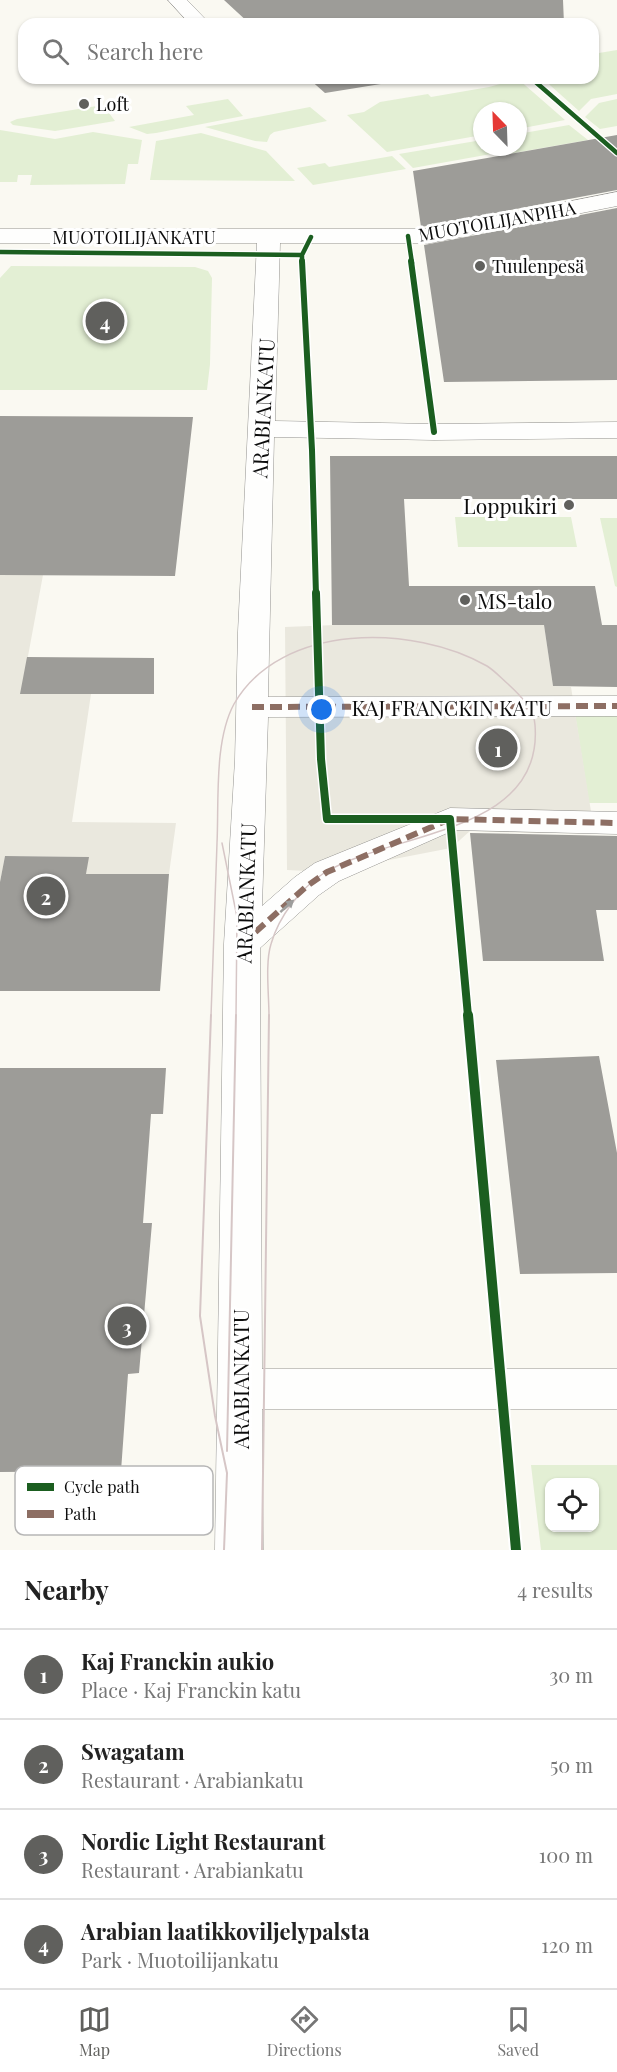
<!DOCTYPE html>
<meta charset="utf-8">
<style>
body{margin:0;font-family:"Playfair Display",serif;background:#f2f2f2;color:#222}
.controls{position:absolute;right:18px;bottom:18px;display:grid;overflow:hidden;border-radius:12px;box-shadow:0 2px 4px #0004}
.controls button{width:54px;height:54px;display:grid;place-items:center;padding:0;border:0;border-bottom:2px solid #e0e0e0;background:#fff;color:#222;font:30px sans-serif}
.compass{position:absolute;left:473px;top:102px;width:54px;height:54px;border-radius:50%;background:#fff;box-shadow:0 2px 4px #0004;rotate:337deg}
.you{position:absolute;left:322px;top:710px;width:21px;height:21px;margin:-15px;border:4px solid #fff;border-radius:50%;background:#1a73e8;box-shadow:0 0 0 9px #1a73e833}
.badge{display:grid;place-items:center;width:39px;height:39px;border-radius:50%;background:#60605d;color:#fff;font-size:20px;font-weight:700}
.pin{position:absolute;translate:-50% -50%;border:3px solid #fff;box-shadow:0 2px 6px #0006}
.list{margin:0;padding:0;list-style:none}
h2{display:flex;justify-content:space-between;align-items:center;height:78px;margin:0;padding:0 24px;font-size:26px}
h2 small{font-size:20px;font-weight:400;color:#767676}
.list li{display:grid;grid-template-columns:39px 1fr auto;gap:18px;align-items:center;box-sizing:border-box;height:90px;padding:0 24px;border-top:2px solid #e0e0e0}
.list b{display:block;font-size:22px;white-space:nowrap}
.list p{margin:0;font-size:20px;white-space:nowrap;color:#767676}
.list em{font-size:20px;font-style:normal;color:#767676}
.icon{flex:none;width:33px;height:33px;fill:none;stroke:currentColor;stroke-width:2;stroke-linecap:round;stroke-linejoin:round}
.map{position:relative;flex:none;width:617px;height:1550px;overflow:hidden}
.search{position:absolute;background:#fff;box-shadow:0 2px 4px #0004;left:18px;right:18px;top:18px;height:66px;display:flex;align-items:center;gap:15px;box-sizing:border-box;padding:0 21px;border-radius:18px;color:#767676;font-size:22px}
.sheet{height:438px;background:#fff}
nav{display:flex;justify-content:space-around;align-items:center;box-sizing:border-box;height:84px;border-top:2px solid #e0e0e0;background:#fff;font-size:16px;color:#767676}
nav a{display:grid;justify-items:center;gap:3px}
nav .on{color:#60605d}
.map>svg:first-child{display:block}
</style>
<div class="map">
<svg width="617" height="1550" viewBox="0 0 617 1550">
<rect width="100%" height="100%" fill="#faf9f2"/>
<path fill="#e3efd4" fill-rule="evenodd" d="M617 50V94L591 99 579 111 542 78H593V54Z
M518 79 565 120 518 129V111H482V135L387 152 347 115 364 112 380 102 428 94 431 97 489 87Z
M228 99 243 116 156 133 147 134 129 127 194 115 186 106Z
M617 99V126L600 129 585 117 599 103Z
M103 105 115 121 55 131 13 125 10 122 17 119Z
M310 107 327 121 274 132 270 135 267 142 255 141 205 127Z
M569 125 588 140 502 155 493 147H518V134Z
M0 130 55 139 93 132 142 140 138 164H128L125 184 30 185 32 175H18L17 182H0Z
M201 133 266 151 295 181 150 180 156 141Z
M476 141 491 154 413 168 399 154Z
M392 156 406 169 313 185 297 168 325 163 329 167Z
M11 266 195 267 208 271 212 278 210 364 207 390H0V278Z
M455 517H571L577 547H458Z
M600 518H617V587L615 586Z
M575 714H617V803H589Z
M531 1465H617V1550H541ZM550 1482H594V1528H550Z"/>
<path fill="#eae8de" d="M0 575H43L21 694H91L72 822 176 823 169 874H86L88 857 5 856 0 882Z
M335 625H544L553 686 571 687 594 830 535 833 470 831 451 848 327 872 287 870 285 627Z"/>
<path fill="#9d9c98" d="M224 0H563L564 24H250Z
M308 78H418L325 93Z
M617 135V190L421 227 413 171Z
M617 208V380L444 382 424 245Z
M0 416 193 417 175 576 0 575Z
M330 456H617V499H404L409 586H595L602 625H617V687L553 686 544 625H332Z
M27 657 154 658V694H20Z
M470 833 617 836V910H596L604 961H483Z
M5 856 89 857 86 874H169L160 991H0V882Z
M599 1056 617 1153V1273L520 1274 496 1060Z
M0 1068H166L163 1114H151L143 1223H152L139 1373 128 1374 121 1471 0 1472Z"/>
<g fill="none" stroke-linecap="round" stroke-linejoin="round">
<defs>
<path id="minor" d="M168 0H187L210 24H190Z
M617 192V206L430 243H280L275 421 434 424 617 422V438L434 440 274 437 268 697 617 696V716L268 717 262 906 295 877 315 863 450 808 617 812V834L454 830 339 881 319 895 260 948 262 1369H617V1409H262L263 1550H215L224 944 235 760 238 632 257 243H0V229H430Z"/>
</defs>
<use href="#minor" stroke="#949390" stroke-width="1"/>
<use href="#minor" fill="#fefefd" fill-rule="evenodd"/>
<path stroke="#d6c6c6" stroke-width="1.5" d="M222 843 237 917 236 1016
M211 1016C213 958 215 900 217 843 219 801 214 741 234 704 281 622 414 624 487 666 495 671 501 678 508 684 520 695 534 709 535 725 544 835 392 831 324 873 300 889 279 916 271 944 265 963 269 995 269 1016"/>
<path stroke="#d6c6c6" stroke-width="2" d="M211 1015 200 1316 215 1416 227 1473 224 1550
M227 1451 236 1015
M262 1550 269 1015"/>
<path stroke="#8d6e63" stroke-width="6" stroke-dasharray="12 6" stroke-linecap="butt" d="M252 707 617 706
M242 944 307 886 327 872 450 819 617 823"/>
<defs>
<path id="cycleway-far3" d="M531 78 617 153
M408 236 412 263
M0 252 302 255
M302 263V255L311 237"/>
<path id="cycleway-far2" d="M302 261 312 450 316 595
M411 261 434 432"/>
<path id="cycleway-far1" d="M316 593 321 759 327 819H450L468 1016"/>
<path id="cycleway" d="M468 1015 516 1550"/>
</defs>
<use href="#cycleway-far3" stroke="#fff" stroke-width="7"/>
<use href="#cycleway-far2" stroke="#fff" stroke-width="9"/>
<use href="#cycleway-far1" stroke="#fff" stroke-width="11"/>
<use href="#cycleway" stroke="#fff" stroke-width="14"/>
<use href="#cycleway-far3" stroke="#1b5e20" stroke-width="4.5"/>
<use href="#cycleway-far2" stroke="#1b5e20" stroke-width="6"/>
<use href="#cycleway-far1" stroke="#1b5e20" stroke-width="8"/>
<use href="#cycleway" stroke="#1b5e20" stroke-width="10"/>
</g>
<defs><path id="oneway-solid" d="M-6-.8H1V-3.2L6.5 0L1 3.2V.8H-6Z" transform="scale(1.5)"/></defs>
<use fill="#9e9e9d" href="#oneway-solid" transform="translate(287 906) rotate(-42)"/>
<g fill="#60605d" stroke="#fff" stroke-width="2">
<circle cx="84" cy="104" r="6"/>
<circle cx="480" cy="266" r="6"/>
<circle cx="569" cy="505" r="6"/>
<circle cx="465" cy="600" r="6"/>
</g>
<g text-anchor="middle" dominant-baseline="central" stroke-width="6" stroke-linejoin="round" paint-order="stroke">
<g font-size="18" fill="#0d0d0d" stroke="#fff" text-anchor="start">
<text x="96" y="104">Loft</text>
<text x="492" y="266">Tuulenpesä</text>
</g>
<g font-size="18" fill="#0d0d0d" stroke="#fff">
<text transform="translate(497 221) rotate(-10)">MUOTOILIJANPIHA</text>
<text x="134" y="237">MUOTOILIJANKATU</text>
</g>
<g font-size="21" fill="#0d0d0d" stroke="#fff">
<text transform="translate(262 408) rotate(-87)">ARABIANKATU</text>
<text x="452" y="707">KAJ FRANCKIN KATU</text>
<text transform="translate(245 893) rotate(-88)">ARABIANKATU</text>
<text transform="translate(240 1379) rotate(-90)">ARABIANKATU</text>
</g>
<g font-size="21" fill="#0d0d0d" stroke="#fff" text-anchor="end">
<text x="557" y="505">Loppukiri</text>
<text x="477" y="600" text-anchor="start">MS-talo</text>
</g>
</g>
<rect x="15" y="1466" width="198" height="69" rx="9" fill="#fff" stroke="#b6b6b6" stroke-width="1.5"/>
<rect x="27" y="1483" width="27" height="8" fill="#1b5e20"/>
<rect x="27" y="1510" width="27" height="8" fill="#8d6e63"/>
<g font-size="16" fill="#0d0d0d">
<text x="64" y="1493">Cycle path</text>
<text x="64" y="1520">Path</text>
</g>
</svg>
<div class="controls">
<button><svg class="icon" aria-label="locate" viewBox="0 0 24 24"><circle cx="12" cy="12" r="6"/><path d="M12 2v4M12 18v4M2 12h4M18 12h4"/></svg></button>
</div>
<svg class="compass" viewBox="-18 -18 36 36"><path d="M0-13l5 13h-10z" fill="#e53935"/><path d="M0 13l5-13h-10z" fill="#767676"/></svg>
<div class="you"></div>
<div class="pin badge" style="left:498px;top:748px">1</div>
<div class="pin badge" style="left:46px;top:896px">2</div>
<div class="pin badge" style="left:127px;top:1326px">3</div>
<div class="pin badge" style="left:105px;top:321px">4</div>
<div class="search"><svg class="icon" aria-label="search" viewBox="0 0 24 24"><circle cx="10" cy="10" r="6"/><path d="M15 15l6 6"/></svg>Search here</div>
</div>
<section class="sheet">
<h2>Nearby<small>4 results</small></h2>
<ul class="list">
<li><span class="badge">1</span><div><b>Kaj Franckin aukio</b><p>Place · Kaj Franckin katu</p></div><em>30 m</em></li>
<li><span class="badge">2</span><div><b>Swagatam</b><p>Restaurant · Arabiankatu</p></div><em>50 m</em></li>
<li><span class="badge">3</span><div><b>Nordic Light Restaurant</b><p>Restaurant · Arabiankatu</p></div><em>100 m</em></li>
<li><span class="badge">4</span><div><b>Arabian laatikkoviljelypalsta</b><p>Park · Muotoilijankatu</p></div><em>120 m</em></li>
</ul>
</section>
<nav>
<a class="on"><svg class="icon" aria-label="map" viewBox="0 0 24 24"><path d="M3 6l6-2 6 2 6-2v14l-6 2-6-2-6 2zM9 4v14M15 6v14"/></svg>Map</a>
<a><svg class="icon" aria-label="directions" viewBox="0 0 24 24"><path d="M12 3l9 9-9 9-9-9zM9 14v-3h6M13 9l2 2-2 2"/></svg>Directions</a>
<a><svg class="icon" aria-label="saved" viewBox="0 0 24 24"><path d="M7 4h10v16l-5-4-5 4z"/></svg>Saved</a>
</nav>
